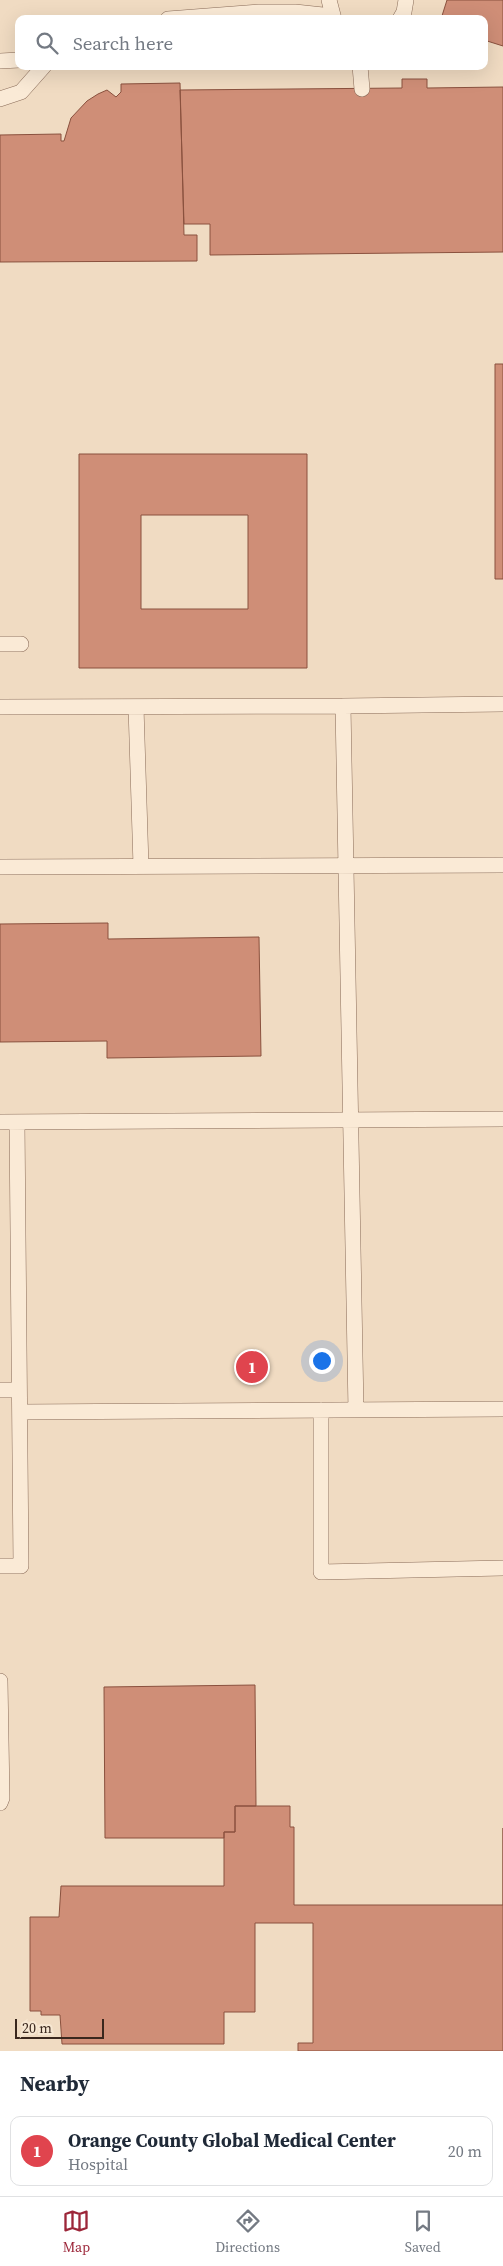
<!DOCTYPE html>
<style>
body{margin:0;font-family:"Source Serif 4",serif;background:#f6f6f7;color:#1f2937}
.scale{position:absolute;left:15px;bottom:12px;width:89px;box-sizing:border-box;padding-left:5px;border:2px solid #3a271d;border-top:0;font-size:14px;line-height:18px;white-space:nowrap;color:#3a271d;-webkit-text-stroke:4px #f7e7d2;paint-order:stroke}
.you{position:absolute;left:321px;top:1360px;width:18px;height:18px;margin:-12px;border:4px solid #fff;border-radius:50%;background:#1a73e8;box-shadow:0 0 0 8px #1a73e833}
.badge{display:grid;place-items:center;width:32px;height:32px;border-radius:50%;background:#9c2639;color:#fff;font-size:16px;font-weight:700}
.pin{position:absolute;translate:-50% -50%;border:2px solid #fff;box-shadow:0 1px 5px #0006}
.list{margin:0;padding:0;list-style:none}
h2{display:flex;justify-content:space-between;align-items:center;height:65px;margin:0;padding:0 20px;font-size:21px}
h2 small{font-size:16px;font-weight:400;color:#747a83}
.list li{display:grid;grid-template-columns:32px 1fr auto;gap:15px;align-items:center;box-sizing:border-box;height:70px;margin:0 10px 10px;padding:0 10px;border:1px solid #e0e1e3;border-radius:10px}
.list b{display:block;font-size:19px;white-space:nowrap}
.list p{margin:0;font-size:16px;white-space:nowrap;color:#747a83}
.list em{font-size:16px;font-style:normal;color:#747a83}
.icon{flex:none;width:28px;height:28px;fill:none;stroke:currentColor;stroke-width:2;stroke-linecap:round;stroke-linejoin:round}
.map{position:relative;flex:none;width:503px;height:2051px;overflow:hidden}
.search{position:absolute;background:#fff;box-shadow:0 5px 20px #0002;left:15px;right:15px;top:15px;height:55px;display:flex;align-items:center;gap:12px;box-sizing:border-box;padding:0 18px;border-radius:10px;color:#747a83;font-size:19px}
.sheet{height:145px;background:#fff}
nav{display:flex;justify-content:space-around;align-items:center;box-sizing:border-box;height:70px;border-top:1px solid #e0e1e3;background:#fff;font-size:14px;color:#747a83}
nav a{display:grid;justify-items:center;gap:2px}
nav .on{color:#9c2639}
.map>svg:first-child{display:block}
</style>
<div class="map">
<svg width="503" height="2051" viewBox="0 0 503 2051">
<rect width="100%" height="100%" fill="#f0dbc2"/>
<path fill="#cf8e77" stroke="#8a513e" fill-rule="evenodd" d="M447 0H503V46L484 40V19H441Z
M402 79H427V88L503 87V252L210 255V224H184L180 90 402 88Z
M180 83 184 235H197V261L0 262V135L61 134V141H64L71 118 87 101 98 94 107 90 116 97 121 92V84Z
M495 364H503V579H495Z
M79 454H307V668H79ZM141 515H248V609H141Z
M108 923V939L259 937 261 1056 107 1058V1041L0 1042V924Z
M255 1685 256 1806H235V1832H224V1838H105L104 1687Z
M235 1806H290V1827H294V1905H503V1828V2051H298V2043H313V1923H255V2012H224V2044H62L60 2015H41V2011H30V1917H59L61 1886H224V1832H235Z"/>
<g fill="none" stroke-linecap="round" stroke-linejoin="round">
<defs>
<path id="service" d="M329 0 334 19
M168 19 259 12H295L332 16
M400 19 404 12 406 0
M0 61 19 60
M360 66 362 89
M0 99 21 92 44 66
M0 644H21
M343 706 503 704
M0 707 343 706 356 1410
M136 707 141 866
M0 867 503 865
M0 1122 503 1119
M0 1390H19
M321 1410V1572L503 1568
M20 1412 503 1409
M0 1566H21L17 1122
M0 1681 2 1798 0 1803"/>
</defs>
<use href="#service" stroke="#8a6c59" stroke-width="16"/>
<use href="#service" stroke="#faead6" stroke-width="15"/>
</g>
</svg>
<div class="scale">20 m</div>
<div class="you"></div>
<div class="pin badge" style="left:252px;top:1367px;background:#e0444e">1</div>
<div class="search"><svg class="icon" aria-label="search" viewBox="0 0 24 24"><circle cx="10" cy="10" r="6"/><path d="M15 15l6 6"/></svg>Search here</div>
</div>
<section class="sheet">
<h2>Nearby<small></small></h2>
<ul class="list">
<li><span class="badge" style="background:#e0444e">1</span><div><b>Orange County Global Medical Center</b><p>Hospital</p></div><em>20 m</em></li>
</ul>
</section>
<nav>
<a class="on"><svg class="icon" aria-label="map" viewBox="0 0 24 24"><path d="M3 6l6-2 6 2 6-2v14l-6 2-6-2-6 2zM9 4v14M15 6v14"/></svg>Map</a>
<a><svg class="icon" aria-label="directions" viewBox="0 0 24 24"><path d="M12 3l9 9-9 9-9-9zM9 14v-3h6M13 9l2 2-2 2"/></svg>Directions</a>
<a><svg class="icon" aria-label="saved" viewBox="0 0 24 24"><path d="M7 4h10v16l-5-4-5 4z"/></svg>Saved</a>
</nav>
